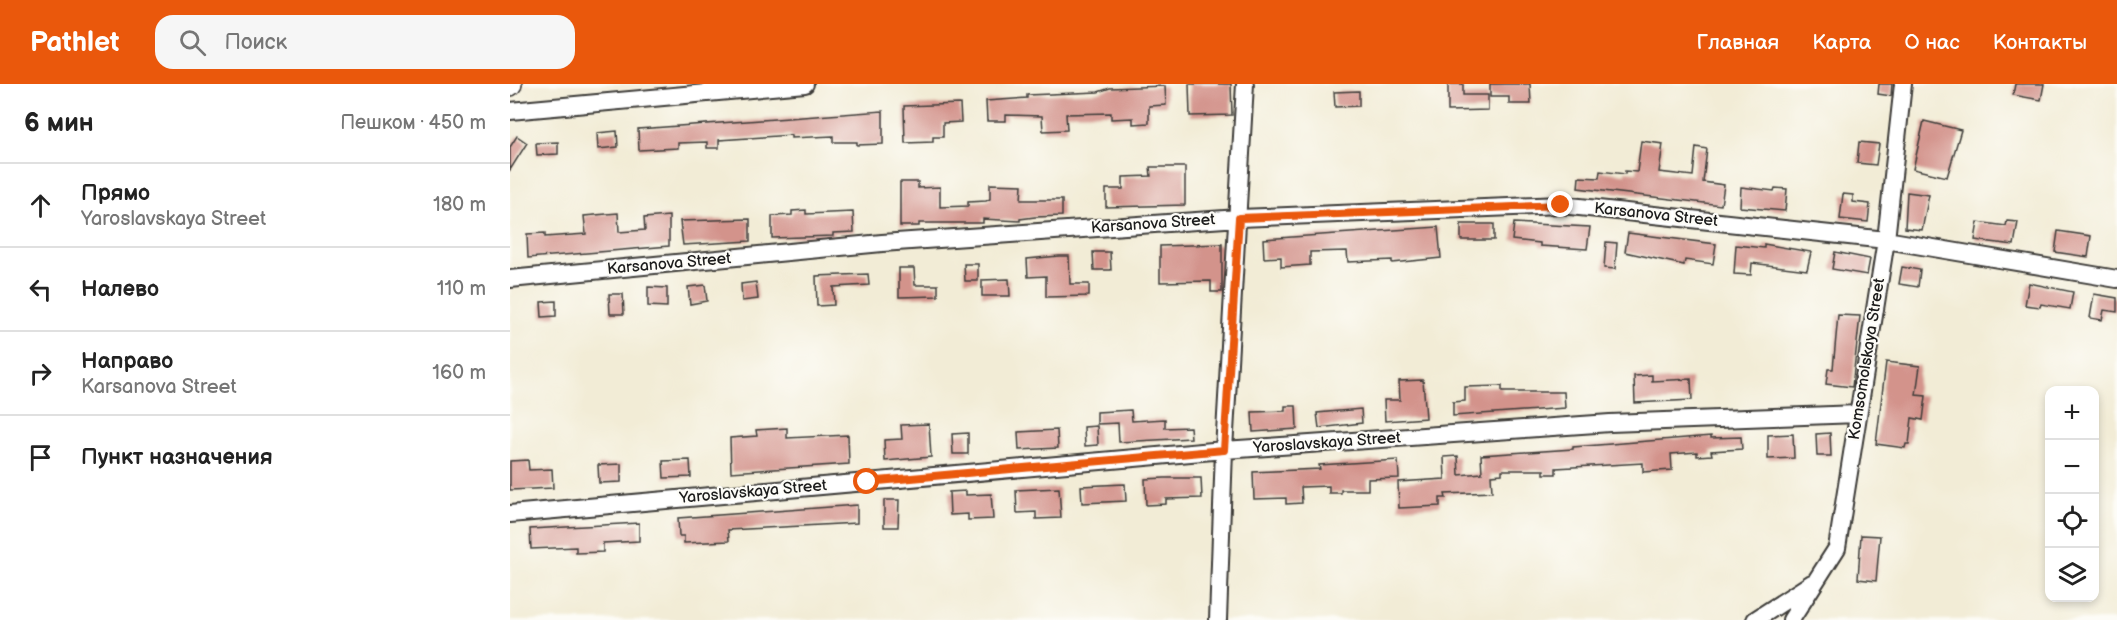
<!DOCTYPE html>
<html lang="ru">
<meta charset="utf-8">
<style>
body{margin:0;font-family:"Balsamiq Sans",sans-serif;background:#f6f6f6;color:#222}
.controls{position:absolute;right:18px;bottom:18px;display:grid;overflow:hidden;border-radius:12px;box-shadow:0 3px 9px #0003}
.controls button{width:54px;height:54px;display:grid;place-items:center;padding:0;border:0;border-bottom:2px solid #e0e0e0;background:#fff;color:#222;font:30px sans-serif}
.stop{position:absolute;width:18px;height:18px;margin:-14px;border:4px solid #ea580c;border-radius:50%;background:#fff}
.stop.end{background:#ea580c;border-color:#fff;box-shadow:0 2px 6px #0008}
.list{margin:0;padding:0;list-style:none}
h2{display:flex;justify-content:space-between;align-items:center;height:78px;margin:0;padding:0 24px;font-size:26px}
h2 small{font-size:20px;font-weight:400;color:#767676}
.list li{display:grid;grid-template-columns:39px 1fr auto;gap:18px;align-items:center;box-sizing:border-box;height:84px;padding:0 24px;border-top:2px solid #e0e0e0}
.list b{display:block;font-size:22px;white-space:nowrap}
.list p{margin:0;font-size:20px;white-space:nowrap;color:#767676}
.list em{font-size:20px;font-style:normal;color:#767676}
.icon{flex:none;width:33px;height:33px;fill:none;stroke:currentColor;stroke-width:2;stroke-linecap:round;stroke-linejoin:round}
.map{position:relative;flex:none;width:1607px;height:536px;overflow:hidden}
header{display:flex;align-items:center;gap:36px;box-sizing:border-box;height:84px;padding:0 30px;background:#ea580c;color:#fff}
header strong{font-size:28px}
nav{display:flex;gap:33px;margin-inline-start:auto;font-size:21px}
.search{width:420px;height:54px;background:#f6f6f6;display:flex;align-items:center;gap:15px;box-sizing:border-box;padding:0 21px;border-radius:18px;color:#767676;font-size:22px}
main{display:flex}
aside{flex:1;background:#fff}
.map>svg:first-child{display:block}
</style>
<header>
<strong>Pathlet</strong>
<div class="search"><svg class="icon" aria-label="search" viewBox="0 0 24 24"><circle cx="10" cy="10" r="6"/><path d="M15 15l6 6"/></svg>Поиск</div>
<nav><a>Главная</a><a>Карта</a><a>О нас</a><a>Контакты</a></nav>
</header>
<main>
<aside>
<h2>6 мин<small>Пешком · 450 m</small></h2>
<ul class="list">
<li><svg class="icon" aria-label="ahead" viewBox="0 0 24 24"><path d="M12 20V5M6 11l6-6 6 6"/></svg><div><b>Прямо</b><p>Yaroslavskaya Street</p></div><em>180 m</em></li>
<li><svg class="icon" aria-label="left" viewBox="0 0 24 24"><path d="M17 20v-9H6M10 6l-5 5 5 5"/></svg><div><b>Налево</b></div><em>110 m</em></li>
<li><svg class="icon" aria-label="right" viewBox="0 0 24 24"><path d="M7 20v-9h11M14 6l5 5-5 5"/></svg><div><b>Направо</b><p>Karsanova Street</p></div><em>160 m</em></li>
<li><svg class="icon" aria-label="arrive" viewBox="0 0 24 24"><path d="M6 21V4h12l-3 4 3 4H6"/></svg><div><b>Пункт назначения</b></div></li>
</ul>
</aside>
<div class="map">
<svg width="1607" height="536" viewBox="0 0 1607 536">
<rect width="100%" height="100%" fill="#fdfcf7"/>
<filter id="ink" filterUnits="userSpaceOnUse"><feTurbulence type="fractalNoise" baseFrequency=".0167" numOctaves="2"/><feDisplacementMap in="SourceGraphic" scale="12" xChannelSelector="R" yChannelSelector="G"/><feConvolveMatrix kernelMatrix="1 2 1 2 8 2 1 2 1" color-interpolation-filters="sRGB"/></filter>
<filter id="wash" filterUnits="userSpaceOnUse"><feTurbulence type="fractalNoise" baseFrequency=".008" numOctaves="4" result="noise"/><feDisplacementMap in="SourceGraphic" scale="24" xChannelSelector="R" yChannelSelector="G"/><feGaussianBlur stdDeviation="1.35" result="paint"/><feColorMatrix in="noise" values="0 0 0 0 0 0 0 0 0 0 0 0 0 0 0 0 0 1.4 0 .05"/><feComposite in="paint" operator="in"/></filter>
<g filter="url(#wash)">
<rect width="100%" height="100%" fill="#f2ecd6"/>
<g id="blocks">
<path fill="#d3938b" d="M679 0H721L722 31 680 32Z
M938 0H953V11H978V26L938 27Z
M980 0H1020L1021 20H999V13H980Z
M1369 0H1382L1381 12 1368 10Z
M1505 0H1534L1531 16 1503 11Z
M655 2 656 21 639 22V39L623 40V34L601 35V29L556 30 557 46 533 47 532 32 496 31V37H477L476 17 517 14V11L588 8 600 4Z
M849 7V22L825 23 824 8Z
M450 20 451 38 433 39V53H423V58L395 59 394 22Z
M373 27V60L347 61V58H323V52L281 54V51L209 56V64H197V58L168 59V64L129 66 128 45Z
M1414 37 1451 46 1437 93 1403 85Z
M107 47 108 63 88 65 87 49Z
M7 52 17 59 0 86V63Z
M1131 57 1153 60 1149 88 1183 92 1186 63 1197 65 1193 98 1214 101 1211 121 1068 104 1069 93 1089 94 1090 87 1115 90V87L1127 88Z
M48 58V70L27 71 26 59Z
M1349 58 1369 60 1366 81 1347 79Z
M640 83H675V121L596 123V105H613V93L641 92Z
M390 98H408V104L430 103V123L458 122V118L476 117 480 115V100L512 101 511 116H552V132L525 133 510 135V137L473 135V139H409V142H390Z
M1231 103 1264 107 1265 104 1277 105 1275 127 1230 123Z
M1397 108 1419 111 1412 146 1395 144Z
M1333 110 1343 111V118L1360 120 1358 138 1330 135Z
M296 126V130L343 128 344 148 323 149V152L262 154V132L282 131V127Z
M108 129 109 148 135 146 134 134 159 132V162L18 174 17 150 35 149V153L76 150 74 132Z
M240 135V157L173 161 170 137Z
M1497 137 1508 138 1504 161 1465 156 1468 138 1496 142Z
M1004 139 1080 143 1077 165 1030 162V159L1002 156Z
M951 140H984V156H951Z
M928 143 931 174 882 179V176L838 178 837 167 800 168V181L771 183V173L754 174 753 155Z
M1548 147 1581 152 1578 173 1545 168Z
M1118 149 1206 160 1203 180 1175 176 1174 181 1115 168Z
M1096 158 1107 159 1105 185 1094 184Z
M712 160V208H701V197L650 198V162Z
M1254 160 1301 168 1297 186 1242 179 1241 191 1224 190 1226 161 1254 164Z
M583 168H600L601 186H584Z
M1325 168 1360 175 1357 191 1322 185Z
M549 172H559L560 200H579V212L536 213V192L518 193 517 175Z
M454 180H468V197H455Z
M1392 183 1410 186 1408 203 1389 200Z
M389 184H404L405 201H428V212L389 213Z
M358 190 359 201 323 203 324 221 307 222 306 192Z
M499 195 500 212H472V196Z
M246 198 248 215 232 217 231 200Z
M1519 199 1563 208 1560 225 1531 220 1530 223 1515 221Z
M195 201 197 217 180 220 178 203Z
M138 203 157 204V223L138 222Z
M99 210H113L114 230H100Z
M1584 210 1607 214V228L1594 226 1592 236 1580 234Z
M46 217V232L32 233 31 218Z
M1328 231 1350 232 1342 303 1316 300 1318 285H1323Z
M1376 278 1410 282 1406 311 1416 312 1413 336 1402 334 1399 360H1396L1395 364 1366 360Z
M1142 291V297L1181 295 1182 316 1125 319 1124 292Z
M913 296 916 334 875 337 874 316H890L889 297Z
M992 302V308H1054L1055 324 943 332V318L955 317V303Z
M775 322H786L787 345 743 348 742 328 775 327Z
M851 325 852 339 809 344 807 329Z
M621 326 622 337 655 335V344L680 343 681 354 609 358 608 339 587 340V328Z
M419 340 421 373 375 377 374 356 392 355 391 341Z
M587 342 588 361 575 362 574 343Z
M277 344V354L338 351 339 380 221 388 220 354 247 352 246 346Z
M547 346 548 364 509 366 508 348Z
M458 349V370H443L442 350Z
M1320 349 1321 372H1307L1306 350Z
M1283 350 1284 374 1258 375V351Z
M1201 352V354L1231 353 1232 365 1201 367 1202 371 1187 372V368L1161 370 1162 386 1133 388V379L1046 384V390H1034V386H992V390L981 391 982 408 935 410 936 414H930V422L889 424 888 398 935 395 934 373 948 372 949 391 972 389 971 371 1063 365V363Z
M18 376 19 386 42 385 43 404 0 406V377Z
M180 376 181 393 154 394 153 377Z
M888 376 889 394 858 395V406H831V409H819V402L791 403 792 419 776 420V414L744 415 743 388 810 385 809 381Z
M111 380V398L89 399 88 381Z
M655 394H691L692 414 656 415V420L636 421 635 395Z
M615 400 616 417 572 419 571 402Z
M549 404 551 434 526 435V428L507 429 506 406Z
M456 407V411L481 410 483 435 458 436V430L440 431 439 408Z
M374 416H389L388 443H374Z
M347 421V439L218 446 219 457 174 459V452H169L168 434Z
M129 439V457L93 459V468L66 469V463L21 465 20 445Z
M1351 451 1370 452 1366 497 1348 495Z"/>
</g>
</g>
<g filter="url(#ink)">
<use href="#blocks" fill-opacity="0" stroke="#3c3b38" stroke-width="1.5"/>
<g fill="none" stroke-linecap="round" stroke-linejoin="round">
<defs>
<path id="minor" d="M0 27 295 0
M0 195 372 159 729 134 1051 121 1376 156 1607 195
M0 430 714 366 1100 339 1348 330
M708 536 714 366 735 0
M1245 536 1302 499
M1281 536 1327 464 1376 156 1393 0"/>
<path id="tertiary" d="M0 1 1 0"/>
</defs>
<use href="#minor" stroke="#3c3b38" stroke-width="20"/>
<use href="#tertiary" stroke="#3c3b38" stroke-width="24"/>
<use href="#minor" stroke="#fff" stroke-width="16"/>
<use href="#tertiary" stroke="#fff" stroke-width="21"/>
</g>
</g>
<g fill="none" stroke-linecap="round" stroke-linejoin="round" filter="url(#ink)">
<path stroke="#ea580c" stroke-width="8" d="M357 398 714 366 729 134 1051 121"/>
</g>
<g text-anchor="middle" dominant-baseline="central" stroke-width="4.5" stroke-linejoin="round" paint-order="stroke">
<g font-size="16" fill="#1c1c1c" stroke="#fdfcf7">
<text transform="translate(1146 131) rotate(6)">Karsanova Street</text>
<text transform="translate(643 140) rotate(-4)">Karsanova Street</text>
<text transform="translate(159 180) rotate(-5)">Karsanova Street</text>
<text transform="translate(1357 275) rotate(-81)">Komsomolskaya Street</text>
<text transform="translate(817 359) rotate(-4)">Yaroslavskaya Street</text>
<text transform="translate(243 408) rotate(-5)">Yaroslavskaya Street</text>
</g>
</g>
</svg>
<div class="controls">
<button>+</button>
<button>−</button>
<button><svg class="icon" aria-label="locate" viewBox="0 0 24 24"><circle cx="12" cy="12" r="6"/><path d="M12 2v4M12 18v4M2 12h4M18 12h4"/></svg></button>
<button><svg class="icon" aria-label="layers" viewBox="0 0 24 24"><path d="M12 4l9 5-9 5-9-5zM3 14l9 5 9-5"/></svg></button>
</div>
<div class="stop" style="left:357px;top:398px"></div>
<div class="stop end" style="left:1051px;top:121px"></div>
</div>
</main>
